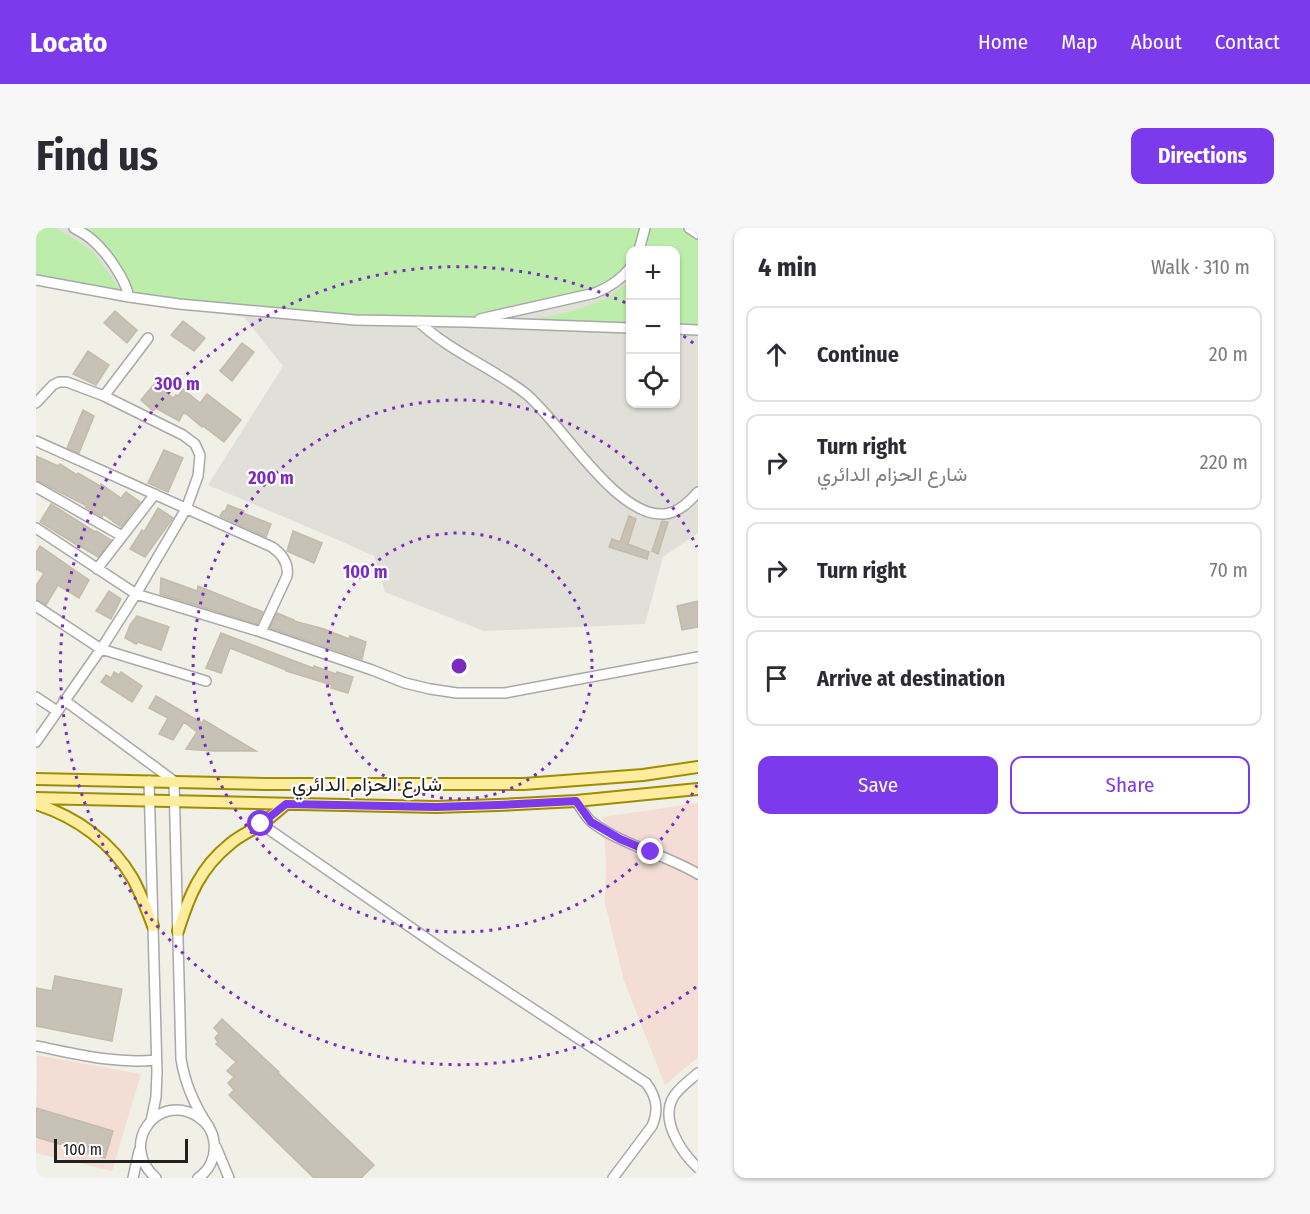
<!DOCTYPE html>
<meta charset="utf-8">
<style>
body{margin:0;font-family:"Fira Sans Condensed",Vazirmatn,sans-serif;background:#f7f7f7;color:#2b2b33}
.controls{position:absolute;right:18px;top:18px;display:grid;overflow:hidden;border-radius:12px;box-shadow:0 2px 4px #0004}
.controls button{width:54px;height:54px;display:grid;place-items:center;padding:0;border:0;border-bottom:2px solid #e1e1e2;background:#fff;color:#2b2b33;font:30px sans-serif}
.scale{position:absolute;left:18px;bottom:15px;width:134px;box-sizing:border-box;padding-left:6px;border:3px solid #212121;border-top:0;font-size:16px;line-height:21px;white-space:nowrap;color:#212121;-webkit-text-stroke:4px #fff;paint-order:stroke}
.stop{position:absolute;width:18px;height:18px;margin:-14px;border:4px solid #7c3aed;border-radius:50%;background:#fff}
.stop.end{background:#7c3aed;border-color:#fff;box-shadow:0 2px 6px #0008}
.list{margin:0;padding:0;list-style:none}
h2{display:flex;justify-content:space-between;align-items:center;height:78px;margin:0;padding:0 24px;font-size:26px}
h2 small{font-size:20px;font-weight:400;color:#7c7c81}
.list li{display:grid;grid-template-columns:39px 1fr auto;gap:18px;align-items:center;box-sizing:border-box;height:96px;margin:0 12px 12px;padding:0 12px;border:2px solid #e1e1e2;border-radius:12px}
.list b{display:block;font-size:22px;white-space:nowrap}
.list p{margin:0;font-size:20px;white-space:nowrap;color:#7c7c81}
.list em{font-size:20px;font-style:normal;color:#7c7c81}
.actions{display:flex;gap:12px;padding:18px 24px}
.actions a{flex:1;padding:14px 0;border:2px solid #7c3aed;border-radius:12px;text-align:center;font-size:21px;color:#7c3aed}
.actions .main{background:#7c3aed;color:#fff}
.icon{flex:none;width:33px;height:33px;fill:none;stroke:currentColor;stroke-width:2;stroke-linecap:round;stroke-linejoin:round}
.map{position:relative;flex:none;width:662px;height:950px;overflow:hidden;border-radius:12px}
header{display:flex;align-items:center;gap:36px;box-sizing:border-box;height:84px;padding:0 30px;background:#7c3aed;color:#fff}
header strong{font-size:28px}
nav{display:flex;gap:33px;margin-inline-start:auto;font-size:21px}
.intro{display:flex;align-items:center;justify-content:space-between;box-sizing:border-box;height:144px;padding:0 36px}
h1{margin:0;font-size:42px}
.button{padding:15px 27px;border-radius:12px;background:#7c3aed;color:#fff;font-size:21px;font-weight:700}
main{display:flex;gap:36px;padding:0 36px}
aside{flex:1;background:#fff;border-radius:12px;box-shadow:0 2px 4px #0004}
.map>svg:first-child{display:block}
</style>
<header>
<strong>Locato</strong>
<nav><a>Home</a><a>Map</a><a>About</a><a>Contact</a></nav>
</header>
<div class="intro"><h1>Find us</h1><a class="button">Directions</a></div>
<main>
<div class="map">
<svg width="662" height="950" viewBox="0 0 662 950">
<rect width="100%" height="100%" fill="#f1f0e7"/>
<path fill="#f3ddd5" d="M662 575V829L629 857 588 753 569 675 570 631 567 589Z
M1 827 105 846 76 943 0 925Z"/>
<path fill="#e0e0d8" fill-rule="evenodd" d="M0 0H662V305L627 329 609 396 448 403 349 364 338 328 286 305 172 257 247 138 208 89 105 75 0 57ZM594 22H640V176H594Z"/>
<path fill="#bcedab" d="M0 0H20L43 14 57 24 80 55 83 62V68L37 64 0 57Z
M31 0H604L599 22H594V33L588 43 566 63 531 73 386 97 216 87 103 73 87 55 55 12Z
M613 0H662V103H640V22H607Z
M592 54H594V102L474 95C516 88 560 83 592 54Z"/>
<path fill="#c7c1b6" stroke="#c4bba8" stroke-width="1.5" d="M79 83 101 102 91 115 68 95Z
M147 93 169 110 158 123 135 107Z
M206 115 218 124 196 153 184 143Z
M52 123 73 137 60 157 37 146Z
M119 155 137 170 140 167 142 168 147 161 164 175 171 166 205 192 188 214 167 198 166 199 148 184 143 193 120 180 117 183 105 172Z
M47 182 58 188 43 225 31 220Z
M128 222 147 230 132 264 112 255Z
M0 228 22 238 24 236 41 247 42 245 64 258 65 256 85 270 90 264 104 274 85 299 67 286 66 289 50 279 51 278 0 252Z
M15 276 59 304 60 303 75 312 62 329 44 318V319L4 294Z
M192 277 208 283 207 285 235 296 230 309 184 288 187 283H189Z
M122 280 137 290 109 329 94 321 106 302 108 304Z
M593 288 600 291 592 316 613 324 611 331 573 319 576 311 584 314Z
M626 293 632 294 622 326 616 323Z
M257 303 286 315 278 335 251 323Z
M4 318 53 352 43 370 22 357 10 377 0 371V358L8 345 0 341V325Z
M125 350 161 363 162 358 227 384 221 396 127 367 124 366Z
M73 363 85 371 75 391 60 383Z
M662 373V399L646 402 641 378Z
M241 385 258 392V393L288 401 313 411 314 408 330 414 326 431 234 400Z
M101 388 133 399 125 422 102 414 100 416 89 410 94 397Z
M185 405 277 440 278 438 300 446 301 444 317 449 312 465 295 460 296 457 250 443V442L194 420 185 445 170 440Z
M78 444 83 447 85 444 106 458 96 474 65 454 70 447 75 450Z
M120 468 166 495 168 492 220 523H178L150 521 161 504 148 494 137 512 123 506 132 490 113 480Z
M19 748 86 761 76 813 0 798V760L16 763Z
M186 791 243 844 242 845 338 937 325 950H278L193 867 198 862 192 855 198 849 191 843 200 834 180 816 182 814 179 810 183 805 178 800Z
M0 880 77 903 69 930 0 909Z"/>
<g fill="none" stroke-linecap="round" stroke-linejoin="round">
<defs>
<path id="minor" d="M38 0C43 3 49 6 54 10 70 23 89 50 93 69
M653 0 662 6
M603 22 609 0
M0 52 93 69 143 76 319 92 430 94 594 100
M444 91 559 65C574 59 585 52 594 40
M382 93C413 123 455 139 489 165 524 193 580 290 628 286 642 285 653 274 662 264
M640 101 662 102
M68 168 112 110
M0 175 17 157 23 154H31L68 168 147 207 159 216 164 227 162 248 150 281 100 366 65 421 0 514
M0 213C79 248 157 284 236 319 246 326 253 335 251 348L225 404
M0 259 86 308
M0 300 100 366 225 404 336 442 369 455 394 461 421 465H469L662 429
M61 341 119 266
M0 378 65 421 170 453
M0 469 21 483
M28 472 138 553 145 831C149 856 158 877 173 899
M113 553 121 844 120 869 115 893
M540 573C545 580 550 590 557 595 588 618 629 626 662 646
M225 596 406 721 610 855C621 869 623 882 616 898L577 950
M0 818C41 826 78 836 120 832
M662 845C654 852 644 859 638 868 623 891 645 924 662 940
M180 919 193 950
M97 950 103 923
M120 950C82 917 121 864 161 888 170 894 177 903 178 914 180 928 174 942 162 950"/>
<path id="major" d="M0 551 229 556H488L607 547 662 539
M0 570 400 579 462 577 540 573 662 561
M0 576C40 589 76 614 97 651 105 666 111 682 117 698
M142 703C153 668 164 640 194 616 203 608 215 603 225 596 234 590 242 583 250 576"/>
</defs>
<use href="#minor" stroke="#a8a8a8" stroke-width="12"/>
<use href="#major" stroke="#9d8d00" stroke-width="14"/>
<use href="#minor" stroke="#fff" stroke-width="9"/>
<use href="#major" stroke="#ffec9e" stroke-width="10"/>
</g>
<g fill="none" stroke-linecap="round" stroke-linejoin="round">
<path stroke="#7c3aed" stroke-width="8" d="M225 596 250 576 400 579 462 577 540 573 555 594 584 611 615 624"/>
</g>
<g fill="none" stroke="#7b2cbf" stroke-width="3" stroke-dasharray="3 6">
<circle cx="423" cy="438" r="133"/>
<path d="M661 557A266 266 0 1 1 661 319"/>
<path d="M660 759A399 399 0 1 1 592 76M640 103A399 399 0 0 1 660 117"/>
</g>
<g text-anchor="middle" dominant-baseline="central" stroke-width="4.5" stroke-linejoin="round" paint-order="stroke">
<g font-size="20" fill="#212121" stroke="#fff">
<text x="331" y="556">شارع الحزام الدائري</text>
</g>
</g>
<circle cx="423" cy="438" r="9" fill="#7b2cbf" stroke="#fff" stroke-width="3"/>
<g font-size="18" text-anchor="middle" font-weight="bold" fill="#7b2cbf" stroke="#fff" stroke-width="4.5" stroke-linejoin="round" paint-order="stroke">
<text x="141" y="162">300 m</text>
<text x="235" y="256">200 m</text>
<text x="329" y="350">100 m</text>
</g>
</svg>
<div class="controls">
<button>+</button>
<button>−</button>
<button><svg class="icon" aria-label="locate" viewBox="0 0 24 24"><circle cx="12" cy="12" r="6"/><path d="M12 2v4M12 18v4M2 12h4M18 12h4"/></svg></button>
</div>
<div class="scale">100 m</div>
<div class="stop" style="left:225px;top:596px"></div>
<div class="stop end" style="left:615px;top:624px"></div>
</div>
<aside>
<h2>4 min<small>Walk · 310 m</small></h2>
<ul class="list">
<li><svg class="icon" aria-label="ahead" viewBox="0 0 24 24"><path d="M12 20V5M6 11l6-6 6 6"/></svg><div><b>Continue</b></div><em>20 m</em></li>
<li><svg class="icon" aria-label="right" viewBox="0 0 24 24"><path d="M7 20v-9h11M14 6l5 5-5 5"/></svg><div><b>Turn right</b><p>شارع الحزام الدائري</p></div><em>220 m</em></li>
<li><svg class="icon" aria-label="right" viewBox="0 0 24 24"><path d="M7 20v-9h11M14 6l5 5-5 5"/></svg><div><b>Turn right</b></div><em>70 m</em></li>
<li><svg class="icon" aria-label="arrive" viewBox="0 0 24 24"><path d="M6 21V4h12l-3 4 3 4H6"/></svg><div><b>Arrive at destination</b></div></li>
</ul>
<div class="actions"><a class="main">Save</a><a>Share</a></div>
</aside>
</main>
